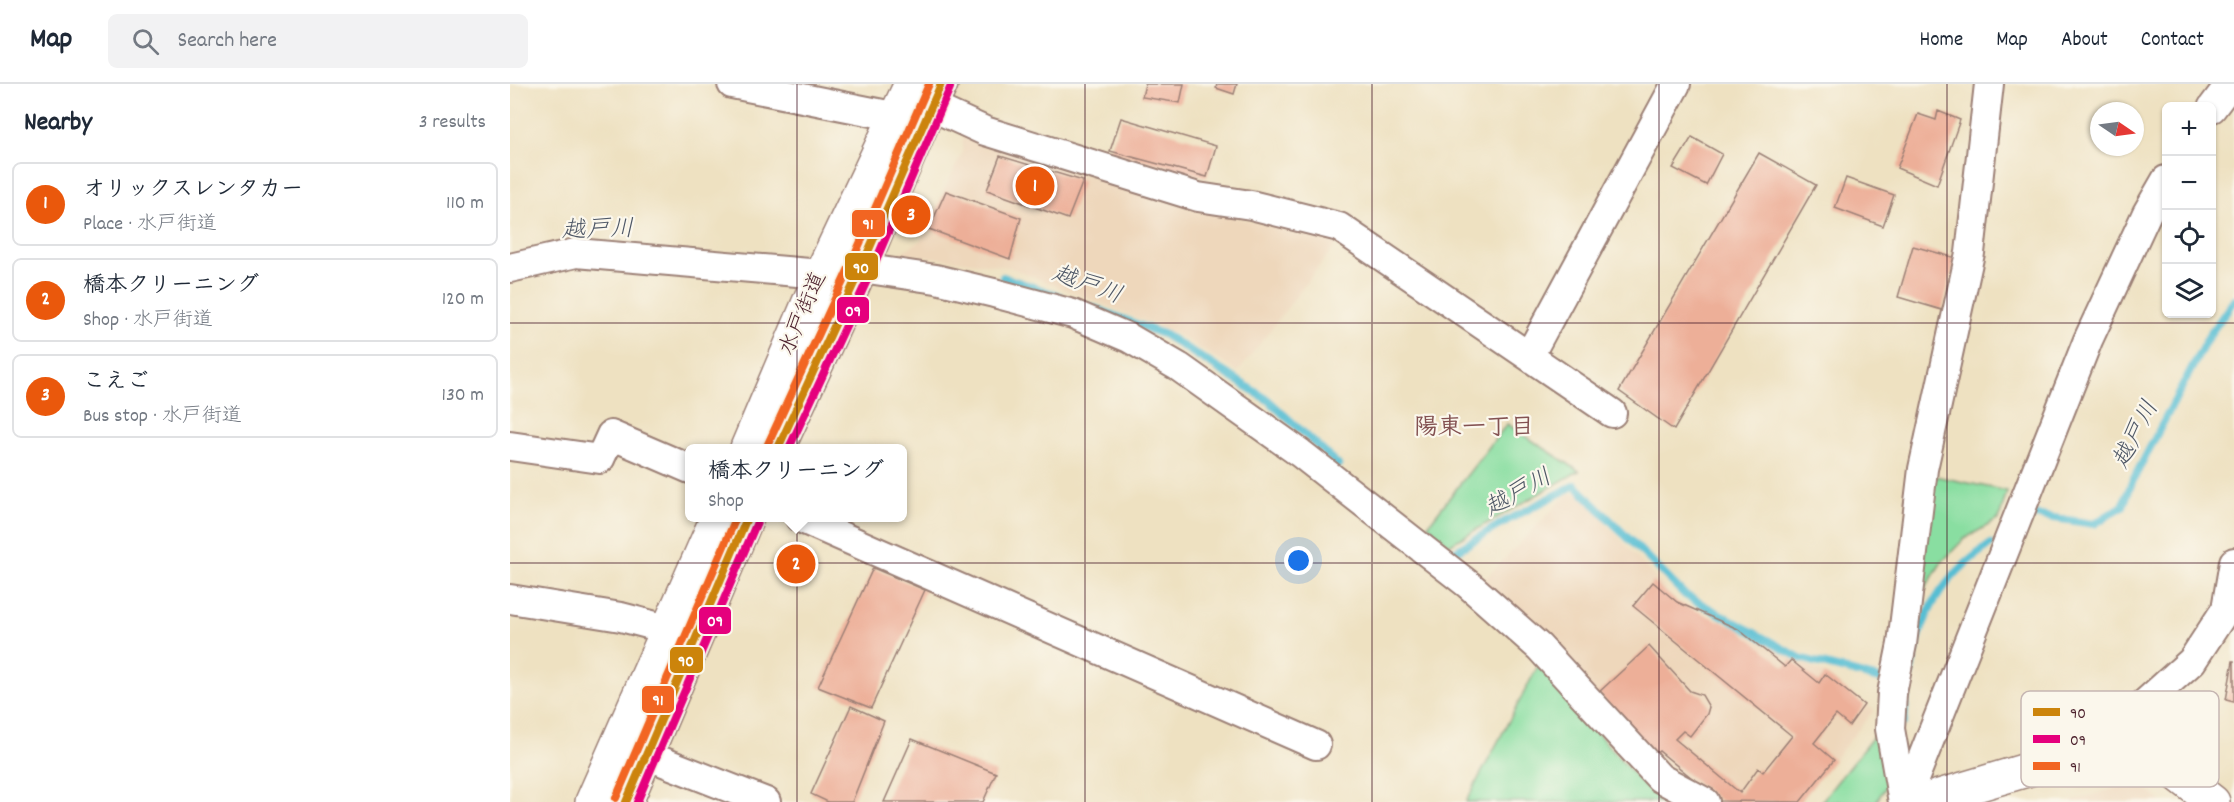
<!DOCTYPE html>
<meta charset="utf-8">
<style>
body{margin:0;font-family:Dekko,"Klee One",sans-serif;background:#f2f2f3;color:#1f2937}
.controls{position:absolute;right:18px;top:18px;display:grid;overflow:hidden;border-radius:9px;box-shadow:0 2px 4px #0004}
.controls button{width:54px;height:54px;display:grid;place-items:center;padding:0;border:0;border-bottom:2px solid #e0e1e3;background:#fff;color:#1f2937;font:30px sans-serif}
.compass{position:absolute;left:1580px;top:18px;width:54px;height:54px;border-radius:50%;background:#fff;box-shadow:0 2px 4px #0004;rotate:103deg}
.you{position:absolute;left:789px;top:477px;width:21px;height:21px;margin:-15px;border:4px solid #fff;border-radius:50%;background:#1a73e8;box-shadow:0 0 0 9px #1a73e833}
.badge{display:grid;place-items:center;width:39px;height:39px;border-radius:50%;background:#ea580c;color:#fff;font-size:20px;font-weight:700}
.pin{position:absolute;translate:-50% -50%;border:3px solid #fff;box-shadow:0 2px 6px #0006}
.popup{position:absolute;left:175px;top:360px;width:222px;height:78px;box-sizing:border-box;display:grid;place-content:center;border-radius:9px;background:#fff;filter:drop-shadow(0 2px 4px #0005);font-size:20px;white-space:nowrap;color:#747a83}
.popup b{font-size:22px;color:#1f2937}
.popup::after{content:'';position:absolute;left:50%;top:100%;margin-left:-12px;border:12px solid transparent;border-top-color:#fff}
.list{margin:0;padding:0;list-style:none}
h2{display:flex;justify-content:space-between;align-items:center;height:78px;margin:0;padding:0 24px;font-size:26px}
h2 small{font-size:20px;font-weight:400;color:#747a83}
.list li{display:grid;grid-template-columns:39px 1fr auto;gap:18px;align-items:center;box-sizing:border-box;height:84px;margin:0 12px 12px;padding:0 12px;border:2px solid #e0e1e3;border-radius:9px}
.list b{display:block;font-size:22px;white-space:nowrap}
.list p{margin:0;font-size:20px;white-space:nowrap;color:#747a83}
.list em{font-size:20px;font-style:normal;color:#747a83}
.icon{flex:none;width:33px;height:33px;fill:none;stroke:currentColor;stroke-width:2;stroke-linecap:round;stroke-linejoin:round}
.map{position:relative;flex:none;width:1724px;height:718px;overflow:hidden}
header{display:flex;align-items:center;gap:36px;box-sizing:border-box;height:84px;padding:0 30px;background:#fff;border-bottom:2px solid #e0e1e3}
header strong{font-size:28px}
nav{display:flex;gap:33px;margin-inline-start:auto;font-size:21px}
.search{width:420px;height:54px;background:#f2f2f3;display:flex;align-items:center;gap:15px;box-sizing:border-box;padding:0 21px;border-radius:9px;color:#747a83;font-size:22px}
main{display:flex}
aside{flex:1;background:#fff}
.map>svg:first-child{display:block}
</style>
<header>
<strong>Map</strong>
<div class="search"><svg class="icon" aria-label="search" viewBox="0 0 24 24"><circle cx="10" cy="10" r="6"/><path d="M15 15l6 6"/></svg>Search here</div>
<nav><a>Home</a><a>Map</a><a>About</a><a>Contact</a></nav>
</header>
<main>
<aside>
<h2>Nearby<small>3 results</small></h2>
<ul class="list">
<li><span class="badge">1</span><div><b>オリックスレンタカー</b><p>Place · 水戸街道</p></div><em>110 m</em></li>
<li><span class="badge">2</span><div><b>橋本クリーニング</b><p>Shop · 水戸街道</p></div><em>120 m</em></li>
<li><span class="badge">3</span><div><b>こえご</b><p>Bus stop · 水戸街道</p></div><em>130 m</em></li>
</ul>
</aside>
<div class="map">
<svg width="1724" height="718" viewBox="0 0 1724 718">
<rect width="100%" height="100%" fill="#fbf7ec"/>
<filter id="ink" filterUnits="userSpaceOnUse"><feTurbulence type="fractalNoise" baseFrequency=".0167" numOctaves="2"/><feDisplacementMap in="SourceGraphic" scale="12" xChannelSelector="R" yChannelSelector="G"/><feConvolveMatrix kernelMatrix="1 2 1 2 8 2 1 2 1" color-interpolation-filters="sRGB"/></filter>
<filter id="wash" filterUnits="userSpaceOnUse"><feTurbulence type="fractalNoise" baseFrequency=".008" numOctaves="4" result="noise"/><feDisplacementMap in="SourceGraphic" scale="24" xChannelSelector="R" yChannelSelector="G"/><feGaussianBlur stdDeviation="1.35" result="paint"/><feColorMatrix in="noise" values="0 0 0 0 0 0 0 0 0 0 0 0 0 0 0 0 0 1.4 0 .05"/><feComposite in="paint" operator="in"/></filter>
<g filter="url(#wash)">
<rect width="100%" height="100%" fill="#eee1c1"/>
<path fill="#eed7bb" d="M453 52 682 124 764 142 827 159 728 288 667 250 499 183 390 169 410 157 452 69Z
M1058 409H1069L1167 518 1228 545 1319 592 1364 626 1290 718H1213L1150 687 973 497Z
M1627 698 1652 718H1559Z"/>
<path fill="#89dea1" stroke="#6a7e66" stroke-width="1.5" d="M997 340 1069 387 939 461 918 441Z
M1420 391 1497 407 1489 435 1454 455 1431 479 1403 525Z
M1028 582 1135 703 1162 718H956Z
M1371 643 1376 702 1366 718H1311Z"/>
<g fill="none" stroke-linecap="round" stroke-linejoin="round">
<path stroke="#56bed3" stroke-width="8" d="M493 193 549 212
M581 223 655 251 758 316 828 381
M1524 431 1584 440 1613 422 1622 398 1698 253 1724 216
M934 465 941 470 996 437 1065 401 1175 511 1290 574 1380 598
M1399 595C1403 578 1406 558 1413 541 1426 506 1451 480 1481 460
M1394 638 1397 603"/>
</g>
<g id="blocks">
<path fill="#edaf98" d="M635 0H674L670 19 632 13Z
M707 0H727L724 10 706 4Z
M1428 27 1450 36 1427 101 1387 84 1408 30 1426 36Z
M611 34 706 62 697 93 600 67Z
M1182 53 1212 70 1196 101 1163 84Z
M1249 69 1306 101 1164 346 1109 307Z
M490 72 573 97 558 135 477 106Z
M1336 94 1384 111 1373 142 1325 124Z
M436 107 511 134 500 175 419 145Z
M1403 162 1446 174 1432 226 1388 213Z
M363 484 415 506 361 624 308 603Z
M1143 498 1167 518 1228 545 1275 583 1281 576 1309 599 1315 590 1354 621 1339 642 1326 631 1304 659 1324 676 1290 718 1210 717 1149 667 1144 671 1088 609 1139 562 1180 607 1192 611 1199 623 1197 630 1180 652 1173 647 1165 655 1230 709 1248 684 1253 688 1282 652 1123 522Z
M1723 577H1724V618L1716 616Z
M341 622 374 637 342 718H318L301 710Z
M402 655 486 689 473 718H374Z"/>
</g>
</g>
<g filter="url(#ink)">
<use href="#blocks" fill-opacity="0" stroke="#9c8076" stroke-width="1.5"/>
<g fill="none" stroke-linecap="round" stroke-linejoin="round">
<defs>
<path id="street" d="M222 0 408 37
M401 13 475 47 688 113 741 121 829 143 1102 329
M1702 24 1720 0
M0 184 66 169 311 190 351 184 426 195 484 209 563 230 619 254 669 283 790 369 959 501 1029 563 1150 694 1195 718
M1019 272 1166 0
M0 362 90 375 101 351 180 385
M290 434 806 661
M0 515 111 533 180 551
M1613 663 1615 647 1623 630 1682 577 1716 525 1724 478
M136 671 256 718
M1393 718 1380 645 1382 609 1392 560 1413 385 1460 169 1479 0
M1395 718 1578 256 1637 129 1656 96"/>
<path id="secondary" d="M1409 718 1581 667 1613 663 1637 671 1667 690 1703 718"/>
<path id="highway" d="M237 364 311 190 401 0
M268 364 351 184 413 38 431 0
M82 718 207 434
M116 718 237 434"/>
</defs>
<use href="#street" stroke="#9c8076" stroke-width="32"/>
<use href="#secondary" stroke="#9c8076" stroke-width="36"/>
<use href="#highway" stroke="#9c8076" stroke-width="36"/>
<use href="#street" stroke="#fff" stroke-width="28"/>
<use href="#secondary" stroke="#fff" stroke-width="33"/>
<use href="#highway" stroke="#fff" stroke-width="33"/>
<defs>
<path id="bus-1" d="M268 364 351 184 431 0
M116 718 237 434"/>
<path id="bus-2" d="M279 364 361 188 440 4
M127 718 247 438"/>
<path id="bus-3" d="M258 360 341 180 419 0
M106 714 226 434"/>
</defs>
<use href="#bus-1" stroke="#fbf7ec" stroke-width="12"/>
<use href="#bus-2" stroke="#fbf7ec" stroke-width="12"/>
<use href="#bus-3" stroke="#fbf7ec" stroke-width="12"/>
<use href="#bus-1" stroke="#cc840b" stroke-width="8"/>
<use href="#bus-2" stroke="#e5007d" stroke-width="8"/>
<use href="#bus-3" stroke="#f26522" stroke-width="8"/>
</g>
</g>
<path fill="none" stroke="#4a1f2b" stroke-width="1.5" stroke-opacity="0.55" d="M287 0V718M575 0V718M862 0V718M1149 0V718M1437 0V718M0 239H1724M0 479H1724"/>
<g text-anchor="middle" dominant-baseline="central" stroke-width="4.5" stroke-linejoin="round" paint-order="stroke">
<g font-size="22" fill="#4a1f2b" stroke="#fbf7ec">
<text transform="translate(294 230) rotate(-67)">水戸街道</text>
</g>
<g font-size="24" font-style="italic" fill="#4e5766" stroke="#fbf7ec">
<text transform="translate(88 147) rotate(-1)">越戸川</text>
<text transform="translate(577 202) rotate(20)">越戸川</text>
<text transform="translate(1627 351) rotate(-63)">越戸川</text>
<text transform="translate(1009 410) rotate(-29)">越戸川</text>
</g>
<g font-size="24" font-weight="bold" fill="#835151" stroke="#fbf7ec">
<text x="964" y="345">陽東一丁目</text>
</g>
</g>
<rect x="1511" y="607" width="198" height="96" rx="9" fill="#fbf7ec" stroke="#c6b6b2" stroke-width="1.5"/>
<rect x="1523" y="624" width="27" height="8" fill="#cc840b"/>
<rect x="1523" y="651" width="27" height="8" fill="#e5007d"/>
<rect x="1523" y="678" width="27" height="8" fill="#f26522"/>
<g font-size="16" fill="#4a1f2b">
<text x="1560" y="634">90</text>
<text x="1560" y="661">09</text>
<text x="1560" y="688">91</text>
</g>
<g stroke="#fbf7ec" stroke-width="2">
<rect x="341" y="125" width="35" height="29" rx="6" fill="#f26522"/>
<rect x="334" y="168" width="35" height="29" rx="6" fill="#cc840b"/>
<rect x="326" y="212" width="34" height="28" rx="6" fill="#e5007d"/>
<rect x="188" y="522" width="34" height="29" rx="6" fill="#e5007d"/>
<rect x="159" y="562" width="35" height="28" rx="6" fill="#cc840b"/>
<rect x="131" y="601" width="34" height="29" rx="6" fill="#f26522"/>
</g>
<g font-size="16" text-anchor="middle" font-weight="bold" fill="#fff">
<text x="358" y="145">91</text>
<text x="351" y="189">90</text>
<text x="343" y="232">09</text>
<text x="205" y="542">09</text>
<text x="176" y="582">90</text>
<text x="148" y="621">91</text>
</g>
</svg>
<div class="controls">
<button>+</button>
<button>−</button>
<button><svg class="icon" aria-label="locate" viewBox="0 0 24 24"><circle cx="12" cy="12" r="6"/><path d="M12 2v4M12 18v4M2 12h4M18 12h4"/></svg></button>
<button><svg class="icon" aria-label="layers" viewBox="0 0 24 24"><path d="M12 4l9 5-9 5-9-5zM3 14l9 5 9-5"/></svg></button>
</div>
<svg class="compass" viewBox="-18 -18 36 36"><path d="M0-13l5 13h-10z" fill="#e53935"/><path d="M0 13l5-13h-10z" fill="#747a83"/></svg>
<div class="you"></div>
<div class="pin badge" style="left:525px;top:102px">1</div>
<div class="pin badge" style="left:286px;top:480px">2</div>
<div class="popup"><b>橋本クリーニング</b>Shop</div>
<div class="pin badge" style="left:401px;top:131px">3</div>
</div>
</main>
